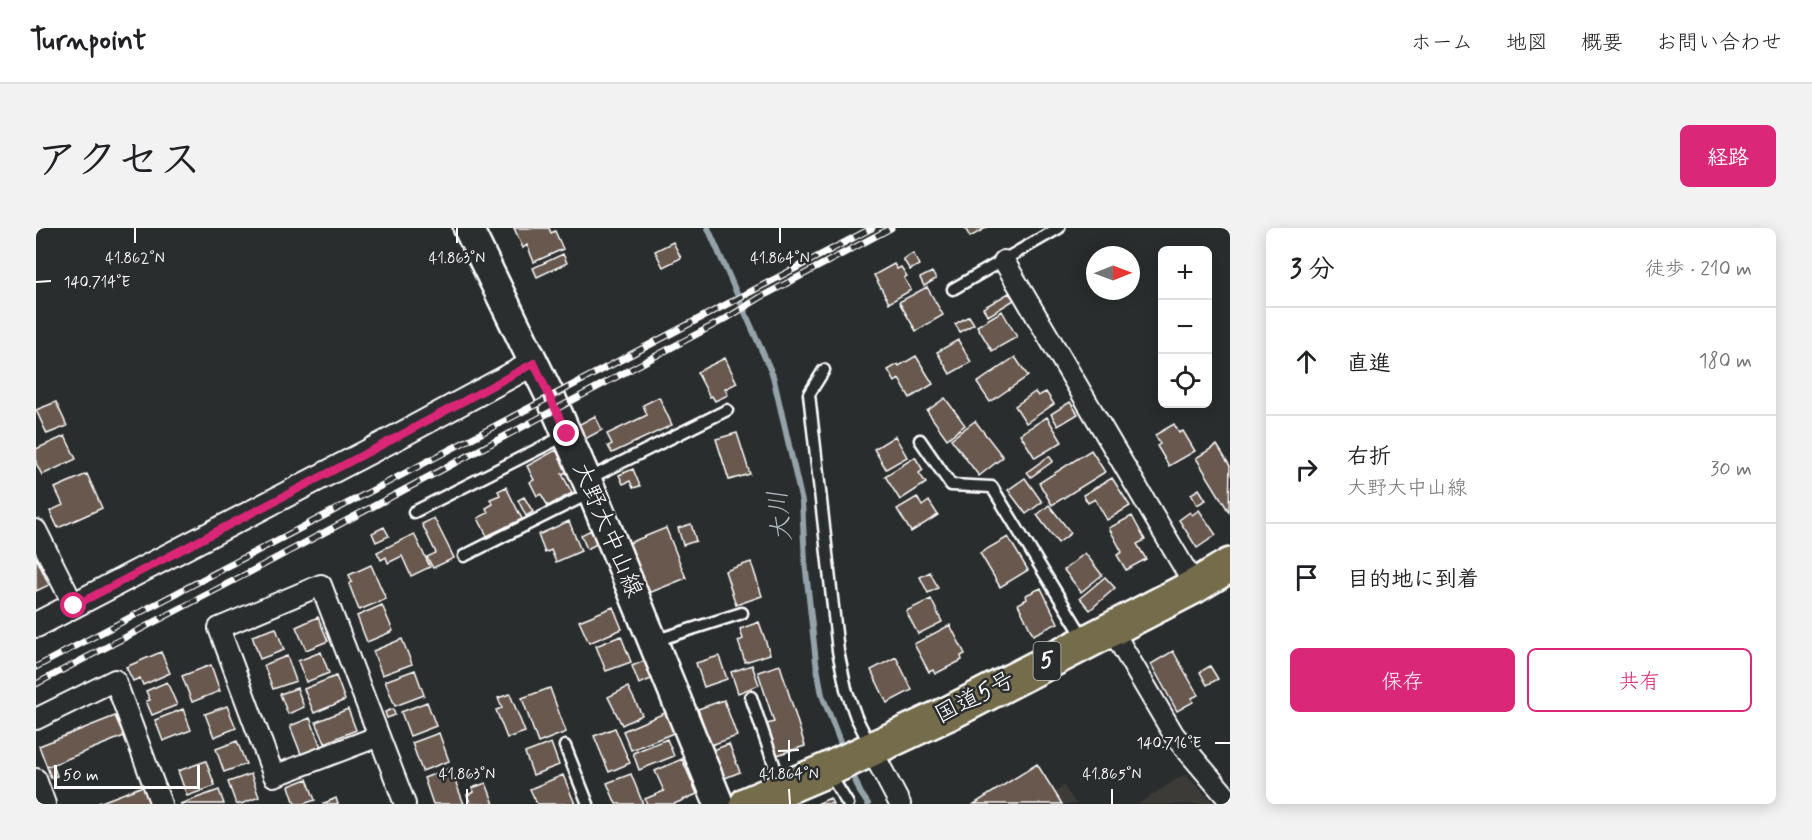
<!DOCTYPE html>
<html lang="ja">
<meta charset="utf-8">
<style>
body{margin:0;font-family:Mynerve,"Klee One",sans-serif;background:#f2f2f2;color:#202124}
.controls{position:absolute;right:18px;top:18px;display:grid;overflow:hidden;border-radius:9px;box-shadow:0 3px 15px #0003}
.controls button{width:54px;height:54px;display:grid;place-items:center;padding:0;border:0;border-bottom:2px solid #e0e0e0;background:#fff;color:#202124;font:30px sans-serif}
.compass{position:absolute;left:1050px;top:18px;width:54px;height:54px;border-radius:50%;background:#fff;box-shadow:0 3px 15px #0003;rotate:89deg}
.scale{position:absolute;left:18px;bottom:15px;width:146px;box-sizing:border-box;padding-left:6px;border:3px solid #fff;border-top:0;font-size:16px;line-height:21px;white-space:nowrap;color:#fff;-webkit-text-stroke:4px #2a2d2e;paint-order:stroke}
.stop{position:absolute;width:18px;height:18px;margin:-14px;border:4px solid #db2777;border-radius:50%;background:#fff}
.stop.end{background:#db2777;border-color:#fff;box-shadow:0 2px 6px #0008}
.list{margin:0;padding:0;list-style:none}
h2{display:flex;justify-content:space-between;align-items:center;height:78px;margin:0;padding:0 24px;font-size:26px}
h2 small{font-size:20px;font-weight:400;color:#757577}
.list li{display:grid;grid-template-columns:39px 1fr auto;gap:18px;align-items:center;box-sizing:border-box;height:108px;padding:0 24px;border-top:2px solid #e0e0e0}
.list b{display:block;font-size:22px;white-space:nowrap}
.list p{margin:0;font-size:20px;white-space:nowrap;color:#757577}
.list em{font-size:20px;font-style:normal;color:#757577}
.actions{display:flex;gap:12px;padding:18px 24px}
.actions a{flex:1;padding:14px 0;border:2px solid #db2777;border-radius:9px;text-align:center;font-size:21px;color:#db2777}
.actions .main{background:#db2777;color:#fff}
.icon{flex:none;width:33px;height:33px;fill:none;stroke:currentColor;stroke-width:2;stroke-linecap:round;stroke-linejoin:round}
.map{position:relative;flex:none;width:1194px;height:576px;overflow:hidden;border-radius:9px}
header{display:flex;align-items:center;gap:36px;box-sizing:border-box;height:84px;padding:0 30px;background:#fff;border-bottom:2px solid #e0e0e0}
header strong{font-size:28px}
nav{display:flex;gap:33px;margin-inline-start:auto;font-size:21px}
.intro{display:flex;align-items:center;justify-content:space-between;box-sizing:border-box;height:144px;padding:0 36px}
h1{margin:0;font-size:42px}
.button{padding:15px 27px;border-radius:9px;background:#db2777;color:#fff;font-size:21px;font-weight:700}
main{display:flex;gap:36px;padding:0 36px}
aside{flex:1;background:#fff;border-radius:9px;box-shadow:0 3px 15px #0003}
.map>svg:first-child{display:block}
</style>
<header>
<strong>Turnpoint</strong>
<nav><a>ホーム</a><a>地図</a><a>概要</a><a>お問い合わせ</a></nav>
</header>
<div class="intro"><h1>アクセス</h1><a class="button">経路</a></div>
<main>
<div class="map">
<svg width="1194" height="576" viewBox="0 0 1194 576">
<rect width="100%" height="100%" fill="#2a2d2e"/>
<filter id="ink" filterUnits="userSpaceOnUse"><feTurbulence type="fractalNoise" baseFrequency=".0167" numOctaves="2"/><feDisplacementMap in="SourceGraphic" scale="12" xChannelSelector="R" yChannelSelector="G"/><feConvolveMatrix kernelMatrix="1 2 1 2 8 2 1 2 1" color-interpolation-filters="sRGB"/></filter>
<g filter="url(#ink)">
<path fill="#3c3a38" d="M1149 546 1179 576H1102Z
M1028 558 1040 576H1001Z"/>
<g fill="none" stroke-linecap="round" stroke-linejoin="round">
<path stroke="#94a3aa" stroke-width="6" d="M672 0 737 148 766 274 769 334 780 434 786 467 808 524
M815 542 824 564 832 576"/>
</g>
<path fill="#67584e" stroke="#fff" stroke-width="1.5" d="M478 0H513L515 5 519 3 527 21 498 34 491 17 487 20Z
M929 0H950L934 9Z
M637 14 645 30 627 39 619 23Z
M877 25 883 37 874 42 867 31Z
M527 26 531 35 501 49 497 40Z
M858 36 861 41 865 39 871 48 868 50 875 62 853 75 838 47Z
M896 44 900 51 888 58 884 50Z
M891 59 907 87 880 103 863 74Z
M973 65 978 72 952 88 947 80Z
M966 83 981 109 956 123 941 98Z
M933 88 938 96 924 104 919 96Z
M922 112 935 134 914 146 901 124Z
M880 128 897 156 874 170 863 151 859 154 852 142 862 136 863 138Z
M979 129 992 148 954 174 941 155Z
M689 130 701 155 689 161 692 167 679 173 676 168 674 169 661 144Z
M999 164 1002 168 1010 164 1018 176 990 195 979 178Z
M623 169 636 197 576 225 572 218 576 216 571 206 611 187 607 177Z
M909 170 929 197 911 211 891 183Z
M20 174 31 198 11 206 0 182Z
M1034 174 1042 186 1022 198 1015 186Z
M559 188 566 202 549 211 542 197Z
M1011 189 1026 214 999 230 984 206Z
M939 193 967 229 943 248 915 211Z
M1138 196 1143 205 1147 203 1159 223 1133 238 1121 218 1124 216 1119 207Z
M701 205 714 246 693 252 680 211Z
M29 208 40 231 6 247 0 235V221Z
M859 208 871 229 850 241 838 221Z
M1181 217 1194 238 1193 284 1160 230Z
M520 222 531 244 526 246 536 265 512 278 505 266 501 268 494 254 498 252 491 238Z
M1055 222 1069 244 1016 277 1003 255Z
M1013 228 1017 233 995 249 991 244Z
M879 229 887 242 883 245 890 255 864 272 849 248Z
M597 241 604 258 597 260 594 253 587 256 583 247Z
M51 246 66 280 22 300 14 283 27 277 19 260Z
M989 250 1006 274 990 286 972 262Z
M1076 250 1094 278 1071 292 1059 271 1052 275 1047 267Z
M470 259 486 291 451 308 442 290 452 285 450 280 457 276 454 271 464 267 462 263Z
M1163 261 1170 272 1161 277 1155 266Z
M488 269 497 284 490 288 482 272Z
M881 269 886 278 893 273 902 287 875 304 861 281Z
M1013 277 1035 305 1022 315 1001 287Z
M1163 282 1180 307 1161 320 1143 292 1154 284 1156 287Z
M1096 288 1109 312 1101 316 1110 331 1090 342 1081 327 1086 324 1073 300Z
M398 290 418 330 397 340 391 329 400 325 386 296Z
M533 293 545 323 520 334 515 322 509 325 502 307Z
M655 296 660 313 647 317 642 300Z
M348 299 353 308 340 314 336 305Z
M630 300 650 350 613 365 593 315Z
M555 302 561 316 551 321 545 307Z
M378 306 394 339 375 348 366 328 352 335 350 329 345 332 341 324Z
M972 309 992 342 964 359 944 325Z
M1049 325 1066 347 1045 364 1028 342Z
M0 329 13 357 0 363Z
M715 334 726 368 700 377 689 343Z
M335 337 350 371 323 382 313 356 316 354 313 347Z
M894 344 902 360 892 365 884 349Z
M1069 349 1079 360 1054 382 1044 370Z
M1005 360 1022 395 997 407 982 376 991 371 990 367Z
M895 371 906 394 882 406 870 383Z
M346 377 357 403 331 414 321 388Z
M577 379 586 401 553 415 543 393Z
M282 389 292 413 270 422 260 399Z
M723 394 734 426 709 434 702 413 707 411 704 401Z
M914 397 929 426 925 428 926 432 899 446 897 442 893 444 878 416Z
M240 400 248 422 224 431 216 408Z
M585 408 595 434 570 443 560 418Z
M366 411 376 436 346 447 337 423Z
M1137 423 1162 467 1156 470 1157 474 1141 483 1115 436Z
M125 424 134 445 107 457 104 450 97 453 90 439Z
M285 424 293 445 270 454 262 433Z
M251 428 260 453 237 461 228 437Z
M683 428 691 451 668 459 660 435Z
M860 429 876 462 851 475 835 442Z
M608 433 615 451 603 456 596 438Z
M175 437 184 463 156 474 146 448Z
M716 437 723 457 702 465 695 444Z
M744 437 769 518 741 527 731 496 738 494 722 444Z
M1174 438 1182 451 1171 457 1164 444Z
M379 442 388 467 359 478 349 453Z
M300 448 309 472 278 485 268 461Z
M131 454 141 477 116 487 110 473 114 472 110 463Z
M592 459 606 487 586 497 572 469Z
M261 460 268 479 252 486 244 466Z
M514 460 530 504 502 515 486 470Z
M474 466 489 504 471 510 460 482 466 480 462 470Z
M688 472 701 508 675 517 662 481Z
M391 474 400 498 374 508 365 484Z
M191 478 200 500 178 509 169 486Z
M147 481 155 502 127 513 119 492Z
M312 481 320 502 289 515 280 494Z
M357 481 359 487 351 490 349 484Z
M631 484 640 504 595 522 587 503Z
M79 488 88 508 11 539 3 518Z
M274 490 285 519 265 526 254 498Z
M579 500 594 535 573 544 558 508Z
M403 505 413 533 386 543 376 515Z
M631 511 638 528 603 542 597 525Z
M201 513 210 536 188 544 180 521Z
M515 515 523 537 497 547 489 525Z
M693 516 704 544 684 552 672 524Z
M646 531 661 566 638 576H611L609 571 628 563 619 543Z
M170 533 179 558 151 568 142 543Z
M17 536 21 548 15 550 11 539Z
M1001 536 1026 576H938Z
M414 540 428 576H397L388 550Z
M215 546 223 569 205 576H200L192 554Z
M595 546 607 576H580L571 555Z
M527 547 539 576H501L494 561Z
M271 551 279 572 267 576H259L253 558Z
M450 555 458 576H435L431 567 438 564 436 560Z
M107 558 114 576H60Z
M183 562 188 576H144Z
M300 570 302 576H286Z
M794 570 797 576H781Z"/>
<g fill="none" stroke-linecap="round" stroke-linejoin="round">
<defs>
<path id="service" d="M917 61 1023 0
M788 142 773 166 802 423 810 461 820 489 834 517
M884 212 915 257 956 259 1049 412
M552 251 691 182
M378 284 530 207
M428 328 556 264
M618 413 706 385
M715 469 745 557
M529 518 552 576
M793 545 812 576"/>
<path id="minor" d="M968 33 1159 358
M0 302 38 378
M1075 400 1138 507 1194 573
M0 491 79 452 125 576
M343 508 238 548 183 400 285 357 369 576
M835 521 864 576
M0 551 9 576"/>
<path id="tertiary" d="M0 397 363 208 498 135"/>
<path id="secondary" d="M432 0 515 170 556 264 683 576"/>
<path id="trunk" d="M711 576 791 542 917 483 1159 358 1194 337"/>
</defs>
<use href="#service" stroke="#fff" stroke-width="15"/>
<use href="#minor" stroke="#fff" stroke-width="24"/>
<use href="#tertiary" stroke="#fff" stroke-width="28"/>
<use href="#secondary" stroke="#fff" stroke-width="33"/>
<use href="#trunk" stroke="#fff" stroke-width="38"/>
<use href="#service" stroke="#2a2d2e" stroke-width="10"/>
<use href="#minor" stroke="#2a2d2e" stroke-width="20"/>
<use href="#tertiary" stroke="#2a2d2e" stroke-width="24"/>
<use href="#secondary" stroke="#2a2d2e" stroke-width="28"/>
<use href="#trunk" stroke="#746c4b" stroke-width="33"/>
<defs>
<path id="rail" d="M0 439 836 0
M0 456 214 344 691 90 725 69 855 0"/>
</defs>
<use href="#rail" stroke="#fff" stroke-width="7"/>
<use href="#rail" stroke="#2a2d2e" stroke-width="4.5" stroke-dasharray="14" stroke-linecap="butt"/>
</g>
</g>
<g fill="none" stroke-linecap="round" stroke-linejoin="round" filter="url(#ink)">
<path stroke="#db2777" stroke-width="8" d="M38 378 363 208 498 135 531 206"/>
</g>
<path fill="none" stroke="#fff" stroke-width="2" d="M99 0V15M421 0V15M744 0V15M0 54 15 53M753 512V533M1179 515H1194M742 523 763 522M431 561V576M753 561 754 576M1076 561V576"/>
<g text-anchor="middle" dominant-baseline="central" stroke-width="5" stroke-linejoin="round" paint-order="stroke">
<rect fill="#2a2d2e" stroke="#bfc0c0" stroke-width="1.5" x="997.5" y="414" width="27" height="38" rx="4.5"/>
<g font-size="22" font-weight="bold" fill="#fff">
<text x="1011" y="433">5</text>
</g>
<g font-size="24" fill="#fff" stroke="#2a2d2e">
<text transform="translate(571 302) rotate(67)">大野大中山線</text>
<text transform="translate(939 470) rotate(-27)">国道5号</text>
</g>
<g font-size="26" font-style="italic" fill="#aebabf" stroke="#2a2d2e">
<text transform="translate(745 288) rotate(-96)">大川</text>
</g>
</g>
<g font-size="15" text-anchor="middle" fill="#fff" stroke="#2a2d2e" stroke-width="5" stroke-linejoin="round" paint-order="stroke">
<text x="99" y="35">41.862°N</text>
<text x="421" y="35">41.863°N</text>
<text x="744" y="35">41.864°N</text>
<text x="61" y="59">140.714°E</text>
<text x="1133" y="520">140.716°E</text>
<text x="431" y="551">41.863°N</text>
<text x="753" y="551">41.864°N</text>
<text x="1076" y="551">41.865°N</text>
</g>
</svg>
<div class="controls">
<button>+</button>
<button>−</button>
<button><svg class="icon" aria-label="locate" viewBox="0 0 24 24"><circle cx="12" cy="12" r="6"/><path d="M12 2v4M12 18v4M2 12h4M18 12h4"/></svg></button>
</div>
<svg class="compass" viewBox="-18 -18 36 36"><path d="M0-13l5 13h-10z" fill="#e53935"/><path d="M0 13l5-13h-10z" fill="#757577"/></svg>
<div class="scale">50 m</div>
<div class="stop" style="left:38px;top:378px"></div>
<div class="stop end" style="left:531px;top:206px"></div>
</div>
<aside>
<h2>3 分<small>徒歩 · 210 m</small></h2>
<ul class="list">
<li><svg class="icon" aria-label="ahead" viewBox="0 0 24 24"><path d="M12 20V5M6 11l6-6 6 6"/></svg><div><b>直進</b></div><em>180 m</em></li>
<li><svg class="icon" aria-label="right" viewBox="0 0 24 24"><path d="M7 20v-9h11M14 6l5 5-5 5"/></svg><div><b>右折</b><p>大野大中山線</p></div><em>30 m</em></li>
<li><svg class="icon" aria-label="arrive" viewBox="0 0 24 24"><path d="M6 21V4h12l-3 4 3 4H6"/></svg><div><b>目的地に到着</b></div></li>
</ul>
<div class="actions"><a class="main">保存</a><a>共有</a></div>
</aside>
</main>
